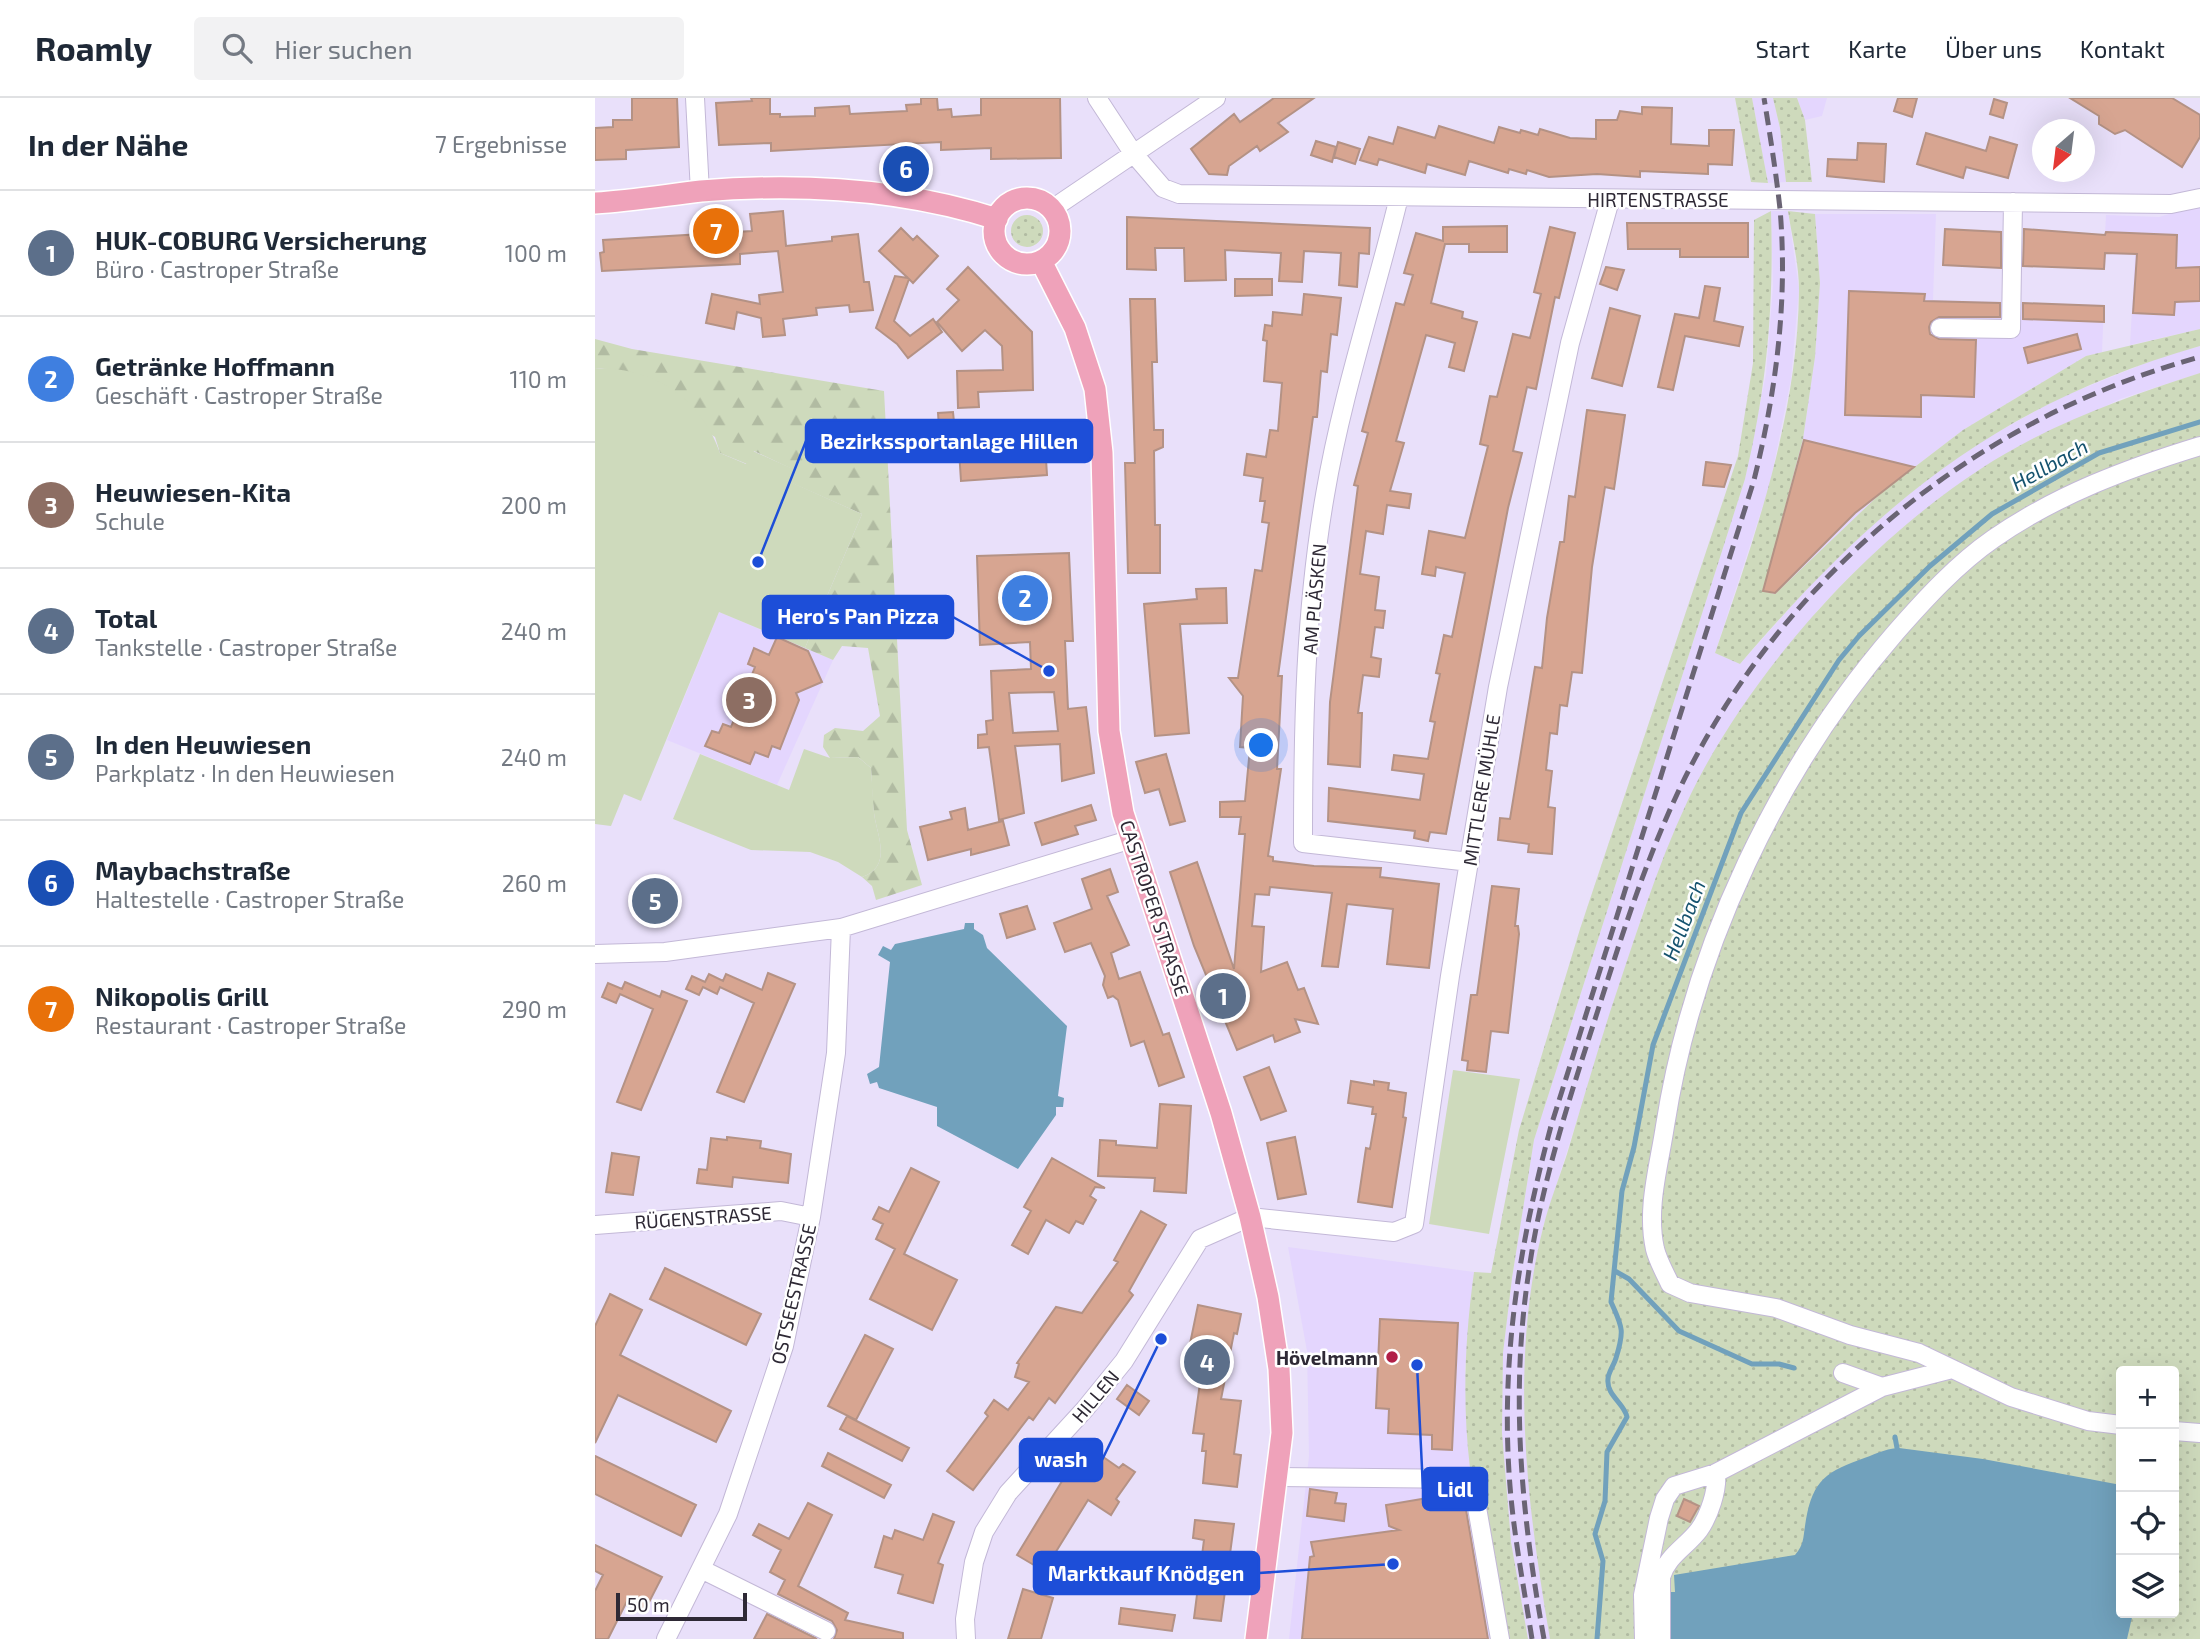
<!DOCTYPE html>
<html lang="de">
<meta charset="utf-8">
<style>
body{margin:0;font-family:"Exo 2",sans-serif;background:#f2f2f3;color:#1f2937}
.controls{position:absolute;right:21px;bottom:21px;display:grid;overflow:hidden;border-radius:7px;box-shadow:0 7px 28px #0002}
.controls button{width:63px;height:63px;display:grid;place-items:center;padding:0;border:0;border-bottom:2px solid #e0e1e3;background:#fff;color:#1f2937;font:35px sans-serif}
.compass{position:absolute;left:1437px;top:21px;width:63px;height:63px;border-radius:50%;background:#fff;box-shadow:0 7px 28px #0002;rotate:208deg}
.scale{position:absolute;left:21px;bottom:18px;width:131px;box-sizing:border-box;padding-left:7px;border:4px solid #2e2935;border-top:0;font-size:19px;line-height:24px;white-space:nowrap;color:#2e2935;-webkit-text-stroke:5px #fff;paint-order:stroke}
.you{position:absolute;left:667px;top:648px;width:24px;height:24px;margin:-18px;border:5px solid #fff;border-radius:50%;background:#1a73e8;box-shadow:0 0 0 10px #1a73e833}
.badge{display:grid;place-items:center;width:46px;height:46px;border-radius:50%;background:#7c3aed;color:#fff;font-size:23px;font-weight:700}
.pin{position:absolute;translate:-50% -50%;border:4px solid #fff;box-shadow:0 2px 7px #0006}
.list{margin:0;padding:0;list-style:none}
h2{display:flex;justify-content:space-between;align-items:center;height:91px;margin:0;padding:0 28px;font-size:30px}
h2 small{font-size:23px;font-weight:400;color:#747a83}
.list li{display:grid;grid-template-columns:46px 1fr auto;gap:21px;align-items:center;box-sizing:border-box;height:126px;padding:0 28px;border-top:2px solid #e0e1e3}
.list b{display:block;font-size:26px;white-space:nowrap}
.list p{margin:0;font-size:23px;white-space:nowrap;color:#747a83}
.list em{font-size:23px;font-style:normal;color:#747a83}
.icon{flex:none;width:38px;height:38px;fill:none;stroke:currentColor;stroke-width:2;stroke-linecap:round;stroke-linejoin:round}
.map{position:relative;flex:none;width:1605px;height:1541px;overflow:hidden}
header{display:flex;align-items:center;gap:42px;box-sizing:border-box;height:98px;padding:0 35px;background:#fff;border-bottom:2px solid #e0e1e3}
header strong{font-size:33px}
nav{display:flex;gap:38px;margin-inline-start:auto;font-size:24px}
.search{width:490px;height:63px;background:#f2f2f3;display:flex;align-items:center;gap:18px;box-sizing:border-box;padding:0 24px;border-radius:7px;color:#747a83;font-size:26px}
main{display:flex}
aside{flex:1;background:#fff}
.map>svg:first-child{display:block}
</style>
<header>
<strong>Roamly</strong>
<div class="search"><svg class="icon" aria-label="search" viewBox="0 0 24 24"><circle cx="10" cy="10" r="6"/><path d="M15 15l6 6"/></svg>Hier suchen</div>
<nav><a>Start</a><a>Karte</a><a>Über uns</a><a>Kontakt</a></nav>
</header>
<main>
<aside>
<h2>In der Nähe<small>7 Ergebnisse</small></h2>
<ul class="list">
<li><span class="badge" style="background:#5c6f8a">1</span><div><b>HUK-COBURG Versicherung</b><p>Büro · Castroper Straße</p></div><em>100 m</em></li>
<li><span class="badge" style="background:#3f7fe0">2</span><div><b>Getränke Hoffmann</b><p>Geschäft · Castroper Straße</p></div><em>110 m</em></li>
<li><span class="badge" style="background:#8d6e63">3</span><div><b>Heuwiesen-Kita</b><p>Schule</p></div><em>200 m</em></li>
<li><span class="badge" style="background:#5c6f8a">4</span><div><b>Total</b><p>Tankstelle · Castroper Straße</p></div><em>240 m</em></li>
<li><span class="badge" style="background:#5c6f8a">5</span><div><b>In den Heuwiesen</b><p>Parkplatz · In den Heuwiesen</p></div><em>240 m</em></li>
<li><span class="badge" style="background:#1a4fb4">6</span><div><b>Maybachstraße</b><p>Haltestelle · Castroper Straße</p></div><em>260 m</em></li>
<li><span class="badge" style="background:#e8710a">7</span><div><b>Nikopolis Grill</b><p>Restaurant · Castroper Straße</p></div><em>290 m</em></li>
</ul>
</aside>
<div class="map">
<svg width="1605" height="1541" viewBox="0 0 1605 1541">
<defs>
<pattern id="grass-dots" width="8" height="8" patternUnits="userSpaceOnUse" patternTransform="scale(1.75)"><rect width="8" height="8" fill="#cedabc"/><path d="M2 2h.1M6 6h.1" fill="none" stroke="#b1bba2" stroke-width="1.8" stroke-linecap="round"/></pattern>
<pattern id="forest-firs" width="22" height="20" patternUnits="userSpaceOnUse" patternTransform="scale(1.75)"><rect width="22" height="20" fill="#cedabc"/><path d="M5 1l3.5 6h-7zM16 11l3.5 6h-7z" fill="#b1bba2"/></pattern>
</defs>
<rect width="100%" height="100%" fill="#e9e0fa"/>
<path fill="#e4d6fe" d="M1157 0H1178L1185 30 1191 84 1173 85Z
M1202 0H1232L1227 18 1210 22Z
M1605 107V231L1535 247 1540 157 1509 156 1511 117 1564 119Z
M1176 113H1193L1204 191 1196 281 1175 386 1120 555 1145 566 1235 465 1282 422 1367 354 1464 300 1566 259 1605 248V275L1525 301 1384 372 1338 406 1254 479 1222 513 1128 639 1094 700 1049 811 947 1132 932 1237 957 1541H933L916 1444 907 1335 908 1255 917 1180 939 1042 1150 381 1171 276 1178 188Z
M1220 116H1341L1338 202 1509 207 1507 254 1491 258 1368 332 1287 394 1180 496 1168 493 1208 341 1220 259 1225 185Z
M124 514 238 562 182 687 72 642Z
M693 1149 879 1174 870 1272 912 1541H694L714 1358 712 1253Z"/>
<path fill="url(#grass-dots)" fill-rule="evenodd" d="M1140 0H1157L1173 85 1156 84Z
M1178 0H1202L1210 22 1217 84H1191L1185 30Z
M1176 113C1179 209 1172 288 1150 381L939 1042 917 1180 908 1255 907 1335 916 1444 933 1541H912L883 1370H875C867 1304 870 1240 879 1174L896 1175 924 1032 985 831 1143 358 1158 265 1159 122Z
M1193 113 1220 116 1225 185 1220 259 1208 341 1168 493 1180 496 1287 394 1368 332 1491 258 1605 231V248C1402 306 1280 408 1145 566L1120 555C1160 439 1203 317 1204 192 1204 166 1197 139 1193 113Z
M416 133a16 16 0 1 1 32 0a16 16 0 1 1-32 0Z
M1605 275V1541H955C932 1407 914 1265 948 1130 954 1105 964 1081 972 1056 986 1009 1000 961 1015 914 1039 843 1061 770 1093 702 1152 578 1269 447 1384 372 1452 327 1528 300 1605 275ZM1526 1273H1579V1515H1526Z"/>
<path fill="url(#forest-firs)" d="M0 241 37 251 289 293 312 732 327 787 281 802 277 788 267 779C298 768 282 738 279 715 277 700 277 685 276 670L263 659 235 660 228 649 229 637 240 630 268 633 285 618 273 550 247 548 238 562 210 550 267 416 190 382 195 370 159 353 152 366 125 355 120 339 10 270 0 271Z"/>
<path fill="#cedabc" d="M10 270C64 273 107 303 125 355L151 366 158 353 196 370 191 382 267 416 210 550 124 514 46 703 29 696 16 728 0 726V271Z
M209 651 235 660 263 659 276 670C277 685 278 700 279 715 282 738 298 768 267 779L243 764 215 754 156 752 78 721 105 656 194 692Z
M858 972 925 981 894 1136 834 1126Z"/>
<path fill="#71a1bc" d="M370 825H379V831L388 837 392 850 472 928 463 998 469 1000 468 1009H461V1017L423 1071 342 1028V1009L284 990 282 984 275 986 272 976 284 969 295 864 283 857 288 848 296 852 300 846 369 831Z
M1304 1350 1388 1361 1526 1387V1515H1538L1532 1541H1076L1074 1494H1080L1079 1477 1200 1457C1209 1446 1208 1441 1210 1428 1216 1387 1227 1375 1264 1362 1279 1357 1288 1351 1304 1350Z"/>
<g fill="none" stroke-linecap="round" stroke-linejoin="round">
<path stroke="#71a1bc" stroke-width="5" d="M1020 1173 1034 1181 1084 1233 1157 1266H1184L1199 1270
M1300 1339 1302 1350
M1002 1541 1008 1463 1000 1436 1010 1403 1012 1354 1032 1319C1030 1306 1011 1297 1013 1281 1013 1275 1019 1267 1021 1260 1030 1231 1027 1229 1016 1204L1027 1093 1039 1049 1058 947 1146 715 1244 562 1264 538 1335 468 1397 416 1504 355 1605 324"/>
</g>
<path fill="#d7a591" stroke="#b49285" stroke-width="2" fill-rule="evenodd" d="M37 0H82L84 49 31 52V61L0 62V30L18 29V22H37Z
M156 0H175V16H185V19L220 18V10L254 8 255 16 312 13 311 7 326 6V0H342L343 12 356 11 357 19 386 17V0H465L466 60 396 61V50L346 52V44L176 53V45L124 47 121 5 157 3Z
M679 0H719L683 25 693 34 665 53 662 48 634 68 632 77 614 76 596 51 639 16 645 24Z
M1303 0H1322L1317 19 1299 13Z
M1475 0H1577L1605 17V39L1587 69 1530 32 1520 36 1504 26V18Z
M1399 1 1412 5 1408 20 1395 16Z
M1047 9 1077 10 1076 46 1114 48V32H1139L1137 67 1113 66V76L1045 73V79L1002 76 954 79 932 72 931 76 914 71 913 75 874 63 870 77 832 66 830 75 784 61 782 67 765 62 774 39 798 46 803 29 840 40 844 28 899 45 904 29 925 35 926 32 943 37 945 31 975 40 1001 41V22H1022L1025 13 1047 16Z
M1331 35 1391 53 1395 39 1422 47 1413 80 1371 69 1368 80 1322 66Z
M721 43 741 49 737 64 716 57Z
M743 44 765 51 760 66 739 59Z
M1263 45 1291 46 1289 84 1232 78 1233 61 1262 62Z
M188 113 191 148 237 143V139L263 136 269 184H274L278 212 255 214 254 207 221 210 222 217 188 221 190 237 168 239 166 220 142 214 139 231 111 225 117 196 165 206 164 197 188 194 183 153 145 156V166L7 173 5 155 9 154 8 142 157 133 155 116Z
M532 119 775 130 774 156 764 155 762 189 744 187 746 155 709 153 707 184 684 183 686 155 630 152 631 182 590 183 589 150H560L561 172 532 171Z
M1032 125H1153V159H1085V151H1033Z
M912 128V154H874V146H850L836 205 868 214 867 220 882 224 869 273 854 269 860 245 831 237 801 343 809 345 795 393 816 396 814 410 792 407 788 436 771 433 765 476 784 479 780 512 790 513 788 530 780 529 776 559 786 561 784 579 768 577 763 615H767L765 669 733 666 735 604 763 388 759 387 773 335 767 333 801 205 809 207 818 177 809 175 821 135 848 143V129Z
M955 129 980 135 964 200 960 199 941 291 932 289 918 353 927 355 913 410 851 736 835 734 833 743 819 740 820 733 733 723 734 690 825 702 829 676 797 672 799 657 833 661 840 624 835 623 845 576 841 575 849 537 857 539 870 475 841 469 840 478 827 476 834 433 870 440 893 348 885 346 895 298 902 299 918 236 935 240 946 196 939 194Z
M306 130 318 142 322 138 343 158 318 185 314 181 299 223 315 238 338 221 347 234 313 260 302 246 281 230 300 178 313 180 284 153Z
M1350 131 1406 134V170L1348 167Z
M1429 131 1510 137 1511 134 1582 137 1581 170 1605 169V203L1580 204 1579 217 1538 215 1542 156 1510 155 1509 171 1428 168Z
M373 169 437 234 438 292 383 294 384 309 363 310 362 273 408 272 407 248 390 232 367 253 342 224 364 202 352 191Z
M1011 169 1029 172 1022 192 1005 186Z
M640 181H677V197L640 198Z
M1110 188 1125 190 1119 223 1148 229 1144 248 1090 238 1078 292 1063 289 1080 216 1104 220Z
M1254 193 1330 196 1329 203 1405 205V219H1344L1336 224 1334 229 1335 236 1344 241 1381 242 1379 299 1326 297V319L1250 317Z
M709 196 746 200 742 237 736 236 732 274 726 273 722 319H718L683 578H687L682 671H686L673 758 678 759V763L719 768 786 770 785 779 844 786 834 870 792 866 798 811 752 806 743 869 727 868 737 795 675 789 674 797 660 796 657 828 669 829 666 874 692 864 703 892 709 890 723 926 700 921 705 934 680 944 678 937 642 952 599 848 575 774 602 764 639 871 650 736H644L646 719H625V704L650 703 655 650 645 649 648 598 634 580H643L660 472 667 473 674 425 667 424 670 403H665L668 380 649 377 652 356 671 359 675 332 683 333 687 285 669 283 672 243 668 242 670 227 677 228 678 214 707 217Z
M535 201H560L562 264H557L559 332H568V349L559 353 560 427H565V475H533L530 365H540Z
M1428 205 1509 208V224L1428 221Z
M1015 210 1045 218 1027 288 997 280Z
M1482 236 1486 251 1433 265 1429 250Z
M992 312 1030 317 1019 391 1010 389 997 469 987 575 977 574 972 608 965 607 962 636 955 635 951 672 957 673 953 709 960 710 957 756 933 754 934 746 903 742 905 720 915 721 940 569 947 570 952 520 965 444H969L974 398 980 399Z
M358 314 361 344 345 345 343 315Z
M449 330 452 377 366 383 363 337Z
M1209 342 1319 369 1260 415 1180 495 1168 493Z
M1111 364 1136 367 1129 389 1108 387Z
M474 455 478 543H470L473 611 491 609 499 675 467 683 465 646 420 648 429 715 404 722 394 649 383 650V637L392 636 391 623 398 622 396 573 436 571 435 544 385 547 382 458ZM459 594 463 633 418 635 414 595Z
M631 490 632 525 585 526 594 635 560 638 549 506 602 501 601 491Z
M182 539 213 553 227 584 201 595 204 602 185 651 177 648 173 659 160 654 155 666 110 648 117 633 124 635 128 626 136 629 160 569 153 566 159 550 174 557Z
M571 656 590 723 575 727 564 691 550 695 541 664Z
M496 707 501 722 480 728 483 736 447 747 440 725Z
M370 710 373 732 408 723 414 747 376 757V751L333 762 325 729 357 721 355 714Z
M515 771 523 794 512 798 534 847 516 855 524 881 545 874 568 937 574 935 589 979 564 988 549 943 536 948 523 902 518 898 513 900 508 887 510 878 496 845 470 854 459 825 497 811 487 781Z
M897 788 924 791 920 828H923L924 836 913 935 896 933 891 974 872 972 873 963 867 962 876 897H882Z
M432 808 440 831 412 840 405 816Z
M173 875 200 886 149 1004 122 994 159 905 125 889 122 896 108 889 104 897 91 891 97 878 110 884 114 876 128 883 131 876 167 892Z
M30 884 65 899 67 893 92 903 46 1012 22 1004 58 911 25 896 21 905 7 899 13 885 27 891Z
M674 969 691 1013 666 1022 649 979Z
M756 983 779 987V983L794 985 793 992 811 995 808 1019 811 1020 797 1109 763 1104 771 1050 775 1051 781 1016H777L778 1009 753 1005Z
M565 1006 596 1008 591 1095 559 1093 560 1080 503 1078 505 1042 521 1043V1047L562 1050Z
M132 1039 166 1043 165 1050 196 1056 193 1085 138 1079 137 1089 102 1085 104 1071 112 1072 116 1040 132 1042Z
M700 1039 711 1096 683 1101 672 1045Z
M17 1055 44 1059 38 1097 11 1094Z
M457 1060 510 1090 500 1089 495 1098 501 1102 488 1126 481 1123 474 1135 451 1122 433 1156 417 1147 436 1113 429 1109Z
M316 1070 344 1084 309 1156 362 1182 337 1232 275 1201 300 1151 281 1141 288 1126 278 1121 284 1109 294 1114Z
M546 1113 571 1127 534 1193 538 1197 460 1305 454 1300 438 1322 434 1319 378 1392 352 1373 393 1318 390 1315 399 1302 413 1312 434 1284 420 1279 424 1266 422 1265 461 1209 487 1215 523 1164 519 1162Z
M70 1170 166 1216 151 1247 55 1201Z
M15 1196 47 1212 25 1257 136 1313 121 1344 23 1297 0 1345V1228Z
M603 1207 646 1216 642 1236 639 1235 626 1301 646 1303 639 1356 646 1357 642 1389 608 1385 611 1353H607L609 1336 598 1335 606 1278 589 1275Z
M785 1221 863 1225 857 1352 837 1351V1337L793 1335 794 1311 781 1310Z
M270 1237 298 1251 261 1322 233 1308Z
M532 1287 554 1303 544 1317 522 1301Z
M252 1318 314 1350 307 1363 245 1331Z
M484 1342 524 1370 528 1366 540 1374 521 1401 524 1404 516 1417 493 1402 449 1473 422 1457 475 1370 468 1364Z
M233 1355 296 1387 289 1400 227 1368Z
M0 1358 101 1407 86 1438 0 1396Z
M715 1391 742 1395 740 1405 751 1406 749 1423 712 1418Z
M868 1394 893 1541H707L715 1459 719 1458 716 1444 804 1432 794 1428 791 1407Z
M1089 1401 1104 1408 1095 1424 1082 1418Z
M213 1405 237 1417 203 1488 253 1515 250 1522 308 1535V1541H239L242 1532 237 1523 183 1496 190 1482 175 1474 186 1452 158 1437 164 1426 194 1441Z
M338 1416 359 1424 343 1465 348 1467 338 1505 303 1495 308 1477 280 1469 289 1438 297 1441 300 1432 328 1442Z
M600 1422 639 1426 626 1523 599 1520 609 1442 598 1440Z
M0 1447 67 1479 50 1512 32 1503 13 1541H0V1493L8 1477 0 1473Z
M428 1491 458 1500 446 1541H413Z
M526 1510 580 1517 577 1533 524 1526Z
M172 1516 222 1541H159Z"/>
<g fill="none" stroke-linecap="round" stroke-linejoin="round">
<defs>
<path id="minor" d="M100 0 105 94
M502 0 538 55 568 90 584 96 1576 106 1605 100
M804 99C780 198 747 296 730 397 710 512 708 629 708 745L875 764
M457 111 621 0
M1345 230 1416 231 1418 104
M0 856 70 854 246 830 537 741
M0 1127 186 1113 216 1119
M1248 1275 1287 1289
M1526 1327 1493 1323 1416 1299 1324 1255 1255 1237 1181 1210 1095 1195 1075 1186C1070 1175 1063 1163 1060 1151 1051 1111 1064 1068 1070 1028 1098 849 1183 670 1301 534 1330 501 1362 466 1398 441 1461 397 1533 370 1605 348
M1579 1333 1605 1335
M682 1379 877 1381 905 1541
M106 1471 231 1533
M1055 1476 1066 1479V1541
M1066 1479C1072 1458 1091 1449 1104 1432 1114 1418 1123 1392 1121 1375
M71 1541 133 1416 189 1248 216 1119 241 955 246 830
M371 1541 370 1521 379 1464 389 1434 413 1395 490 1311 529 1263 605 1141 655 1119 799 1134 819 1126 855 878 903 589 975 245 1015 102
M1049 1541 1048 1497 1064 1420 1070 1401 1079 1388 1121 1375 1287 1289 1357 1271"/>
<path id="major" d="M399 133a33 33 0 1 1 66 0a33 33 0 1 1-66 0Z
M0 105C36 103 71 97 106 93 206 85 306 90 402 121
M446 163 480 230 500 291 507 355 514 633 528 715 626 1015 655 1119 673 1199 684 1271 687 1335 661 1541"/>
</defs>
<use href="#minor" stroke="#c3b8d7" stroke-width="20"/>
<use href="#major" stroke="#fff" stroke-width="24"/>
<use href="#minor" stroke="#fff" stroke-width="18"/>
<use href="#major" stroke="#efa2ba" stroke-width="21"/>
<path stroke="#6a6474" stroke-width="5" stroke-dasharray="14 7" stroke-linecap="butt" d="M937 1541C929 1490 919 1439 915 1388 905 1264 924 1147 956 1028L1159 382C1181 294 1193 203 1185 111 1181 74 1175 37 1169 0
M949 1541C927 1420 915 1301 933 1179 945 1088 975 999 1003 912 1027 837 1051 761 1085 690 1186 479 1380 320 1605 259"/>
</g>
<circle fill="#b11f47" stroke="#fff" stroke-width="2.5" cx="797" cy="1259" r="7"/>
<g text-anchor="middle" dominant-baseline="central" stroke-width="5" stroke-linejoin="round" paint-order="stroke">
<g font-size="19" fill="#2e2935" stroke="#fff">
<text x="1063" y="101">HIRTENSTRASSE</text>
<text transform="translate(719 501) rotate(-85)">AM PLÄSKEN</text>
<text transform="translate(886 692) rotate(-81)">MITTLERE MÜHLE</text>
<text transform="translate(560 810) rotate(72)">CASTROPER STRASSE</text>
<text transform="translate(108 1119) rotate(-4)">RÜGENSTRASSE</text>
<text transform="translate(198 1196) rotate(-77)">OSTSEESTRASSE</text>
<text transform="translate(500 1298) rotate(-50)">HILLEN</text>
</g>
<g font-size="19" font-weight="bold" fill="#2e2935" stroke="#fff" text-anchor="end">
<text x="783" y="1259">Hövelmann</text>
</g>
<g font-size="21" font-style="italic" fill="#16536f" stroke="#fff">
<text transform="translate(1454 366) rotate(-29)">Hellbach</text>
<text transform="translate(1088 822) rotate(-69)">Hellbach</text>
</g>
</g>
<path fill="none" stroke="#1d4ed8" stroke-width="2.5" d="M163 464L211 343M454 573L358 519M566 1241L507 1362M822 1267L828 1391M798 1466L664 1475"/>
<g fill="#1d4ed8" stroke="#fff" stroke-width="2.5">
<circle cx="163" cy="464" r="7"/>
<circle cx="454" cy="573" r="7"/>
<circle cx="566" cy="1241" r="7"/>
<circle cx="822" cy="1267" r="7"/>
<circle cx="798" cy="1466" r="7"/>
</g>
<g fill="#1d4ed8" stroke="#1d4ed8" stroke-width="2.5">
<rect x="211" y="322" width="286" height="42" rx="7"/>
<rect x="168" y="498" width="190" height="42" rx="7"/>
<rect x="425" y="1341" width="82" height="42" rx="7"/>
<rect x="828" y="1370" width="64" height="42" rx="7"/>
<rect x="439" y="1454" width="225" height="42" rx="7"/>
</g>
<g font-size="21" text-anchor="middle" font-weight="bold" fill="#fff">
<text x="354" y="351">Bezirkssportanlage Hillen</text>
<text x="263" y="526">Hero's Pan Pizza</text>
<text x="466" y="1369">wash</text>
<text x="860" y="1399">Lidl</text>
<text x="551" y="1483">Marktkauf Knödgen</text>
</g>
</svg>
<div class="controls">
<button>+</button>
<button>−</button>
<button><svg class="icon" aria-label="locate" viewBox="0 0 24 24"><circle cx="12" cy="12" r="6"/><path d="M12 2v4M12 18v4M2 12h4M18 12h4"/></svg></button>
<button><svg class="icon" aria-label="layers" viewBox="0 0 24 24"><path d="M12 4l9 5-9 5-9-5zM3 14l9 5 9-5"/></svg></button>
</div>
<svg class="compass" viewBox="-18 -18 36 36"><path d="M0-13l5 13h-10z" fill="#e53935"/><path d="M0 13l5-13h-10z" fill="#747a83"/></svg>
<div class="scale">50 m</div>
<div class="you"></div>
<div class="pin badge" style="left:628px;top:898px;background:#5c6f8a">1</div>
<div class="pin badge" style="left:430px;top:500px;background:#3f7fe0">2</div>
<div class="pin badge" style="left:154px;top:602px;background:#8d6e63">3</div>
<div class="pin badge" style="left:612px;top:1264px;background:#5c6f8a">4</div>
<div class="pin badge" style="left:60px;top:803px;background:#5c6f8a">5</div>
<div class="pin badge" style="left:311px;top:71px;background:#1a4fb4">6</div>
<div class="pin badge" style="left:121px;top:133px;background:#e8710a">7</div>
</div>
</main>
